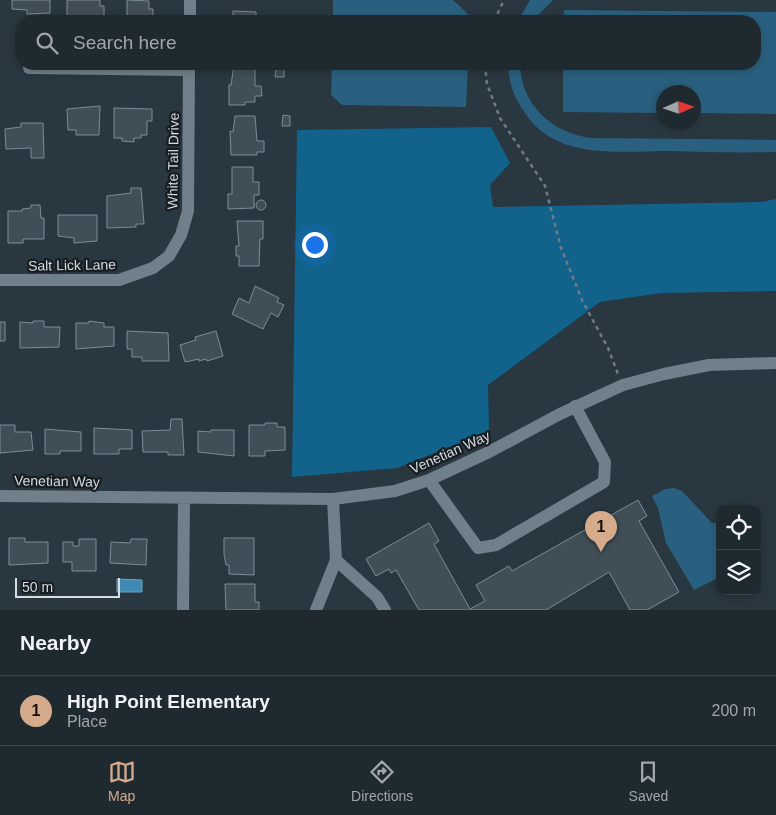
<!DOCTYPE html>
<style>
body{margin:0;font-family:Helvetica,sans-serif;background:#273138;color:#f1f3f6}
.controls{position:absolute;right:15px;bottom:15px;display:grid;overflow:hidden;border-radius:10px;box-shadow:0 2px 8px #0003}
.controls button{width:45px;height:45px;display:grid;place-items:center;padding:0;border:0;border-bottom:1px solid #3c454c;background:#1f2930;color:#f1f3f6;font:25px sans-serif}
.compass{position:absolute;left:656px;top:85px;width:45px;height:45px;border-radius:50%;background:#1f2930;box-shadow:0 2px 8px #0003;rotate:87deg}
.scale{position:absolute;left:15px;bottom:12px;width:105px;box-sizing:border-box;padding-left:5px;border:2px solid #d5dde3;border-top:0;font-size:14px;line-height:18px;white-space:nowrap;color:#d5dde3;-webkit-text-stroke:4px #171d21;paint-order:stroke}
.you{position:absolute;left:314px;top:244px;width:18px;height:18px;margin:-12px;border:4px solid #fff;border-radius:50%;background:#1a73e8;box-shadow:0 0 0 8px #1a73e833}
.badge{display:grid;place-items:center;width:32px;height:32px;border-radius:50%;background:#d6ab8b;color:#111;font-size:16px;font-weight:700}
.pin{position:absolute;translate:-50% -41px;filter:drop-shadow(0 1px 2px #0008)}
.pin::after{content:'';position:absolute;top:26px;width:18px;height:15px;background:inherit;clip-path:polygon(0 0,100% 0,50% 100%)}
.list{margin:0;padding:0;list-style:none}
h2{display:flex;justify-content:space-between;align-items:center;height:65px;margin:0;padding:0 20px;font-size:21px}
h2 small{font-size:16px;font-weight:400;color:#a1a6ab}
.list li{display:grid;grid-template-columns:32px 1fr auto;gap:15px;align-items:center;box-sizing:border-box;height:70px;padding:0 20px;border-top:1px solid #3c454c}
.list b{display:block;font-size:19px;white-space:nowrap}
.list p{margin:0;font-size:16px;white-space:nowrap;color:#a1a6ab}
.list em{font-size:16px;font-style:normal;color:#a1a6ab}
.icon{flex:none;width:28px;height:28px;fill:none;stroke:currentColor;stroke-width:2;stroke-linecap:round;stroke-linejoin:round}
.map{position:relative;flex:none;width:776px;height:610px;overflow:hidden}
.search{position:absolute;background:#1f2930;box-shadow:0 2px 8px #0003;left:15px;right:15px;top:15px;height:55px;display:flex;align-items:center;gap:12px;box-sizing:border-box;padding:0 18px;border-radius:20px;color:#a1a6ab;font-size:19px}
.sheet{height:135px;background:#1f2930}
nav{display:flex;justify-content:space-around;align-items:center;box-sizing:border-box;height:70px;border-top:1px solid #3c454c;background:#1f2930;font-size:14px;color:#a1a6ab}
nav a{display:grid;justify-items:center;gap:2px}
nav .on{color:#d6ab8b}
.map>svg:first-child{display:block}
</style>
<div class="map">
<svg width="776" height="610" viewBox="0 0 776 610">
<rect width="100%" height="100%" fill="#293740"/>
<path fill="#2a607f" d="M333 0H453L470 16V21H333Z
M530 0H553L532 21H518Z
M564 10 776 12V114L694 113V92H664L663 113 563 112V64H755V21H563Z
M332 64H468L466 107 342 105 331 95Z
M508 64H520C521 105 552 133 591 138L776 140V152C740 153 705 152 669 151 617 151 554 161 523 110 513 96 509 81 508 64Z
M673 488 682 491 712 523 720 522V577L694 590 666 543 658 508 652 496 665 489Z"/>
<path fill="#11638b" d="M491 127 510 163 490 185 493 207 762 202 776 199V291L661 293 600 302 488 385 489 431 397 468 292 477 297 130Z"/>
<path fill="#4089b3" stroke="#6da2c1" d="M117 579 142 580V592H117Z"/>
<path fill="#404e57" stroke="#7c8c96" d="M12 0H50V13L27 14V10L12 9Z
M67 0H100V6H104V21H67Z
M127 0 149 1V9H153V21H127Z
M233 11 256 12V21H233Z
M234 65H255V86H261L262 96H255V102H245V105H229V85H231Z
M276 68H284V77H275Z
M100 106 99 135H76V130H68L67 109Z
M114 108 152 109V121H147V135H141V138H134V142L122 141V138H114Z
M283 115 290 116V126H282Z
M235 116H255L257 141H264V152H257V155H231L230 131 233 132Z
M21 123H43L44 158H31V148L6 149 5 129 21 127Z
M232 167H253V182H259V195H254V208L228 209V194H232Z
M131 188H141L144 224H136V227L107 228V196L131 193Z
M256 205a5 5 0 1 1 10 0a5 5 0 1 1-10 0Z
M31 205H40L41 218H44V239H23V243H8V211H22V209L31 208Z
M58 215H97V241L74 243V238L58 236Z
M237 221H263V239H260L259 266H239V256H236V246H239Z
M255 286 279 298 277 302 284 305 278 317 271 313 263 329 232 314 239 298 249 303Z
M33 321H44V327H60L59 347 20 348V322L33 323Z
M89 321 104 323V327H114V346L76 349V323H89Z
M0 322H5V341H0Z
M127 331 168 333 169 361H142V357H132V349H127Z
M216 331 223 356 207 361 206 359 199 361V359L185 362 180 345 196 340 195 337Z
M171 419H182L184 455H168V452H143L142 431 170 430Z
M265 423H277V427H285V450L265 451V456H249V425H265Z
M0 425H15V432H31L33 450 0 453Z
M94 428 132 430V449H119V454H94Z
M45 429 81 432V451H60V454H45Z
M211 430H234V456L198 452V431L211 432Z
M638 500 647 516 639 521 679 592 647 610H630L609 572 546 610H419L396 570 391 573 389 569 376 576 366 559 429 523 439 541 434 544 470 609 485 601 476 585 509 566 512 571Z
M9 538H25V542H48V563L9 565Z
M224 538H254V575L229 574V565H226L224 554Z
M79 539H96V571H72V562H63V542H73V546H79Z
M131 539H147L146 565 110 563 111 542 130 543Z
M225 584H255V602H259V610H226Z"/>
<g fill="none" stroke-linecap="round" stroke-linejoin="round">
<path stroke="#707b83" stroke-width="2.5" stroke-dasharray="4 4" stroke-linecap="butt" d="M494 21 504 0
M485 64 487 84 500 118 545 186 561 248 583 302 608 348 618 374"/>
<path stroke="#70808a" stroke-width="12" d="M190 21V0
M29 68 189 70
M0 280H119L153 268 169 256 181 235 188 211 189 64
M429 480 478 548 496 545 604 482 605 462 575 406
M0 496 333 499 395 491 429 480 489 452 560 414 623 385 664 374 709 365 776 363
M336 560 377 597 385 610
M183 610 184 498
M316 610 336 560 333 499"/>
</g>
<g text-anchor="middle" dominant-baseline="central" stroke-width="4.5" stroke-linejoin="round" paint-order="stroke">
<g font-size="14" fill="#d5dde3" stroke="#171d21">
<text transform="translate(173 161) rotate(-89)">White Tail Drive</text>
<text transform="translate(72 265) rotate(-1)">Salt Lick Lane</text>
<text transform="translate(450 452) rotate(-24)">Venetian Way</text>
<text transform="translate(57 481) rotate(1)">Venetian Way</text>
</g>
</g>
</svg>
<div class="controls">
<button><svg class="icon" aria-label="locate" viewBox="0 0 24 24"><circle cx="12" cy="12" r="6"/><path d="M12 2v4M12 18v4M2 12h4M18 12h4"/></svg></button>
<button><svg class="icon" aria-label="layers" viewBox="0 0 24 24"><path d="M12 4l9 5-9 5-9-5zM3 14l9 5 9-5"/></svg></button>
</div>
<svg class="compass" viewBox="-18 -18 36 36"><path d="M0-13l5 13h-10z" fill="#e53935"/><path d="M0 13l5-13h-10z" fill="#a1a6ab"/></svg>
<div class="scale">50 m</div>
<div class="you"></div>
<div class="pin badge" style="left:601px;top:552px">1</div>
<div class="search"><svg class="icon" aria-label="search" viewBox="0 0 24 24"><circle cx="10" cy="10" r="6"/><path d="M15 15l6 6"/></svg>Search here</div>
</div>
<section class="sheet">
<h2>Nearby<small></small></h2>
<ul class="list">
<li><span class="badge">1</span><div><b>High Point Elementary</b><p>Place</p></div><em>200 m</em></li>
</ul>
</section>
<nav>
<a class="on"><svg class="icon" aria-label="map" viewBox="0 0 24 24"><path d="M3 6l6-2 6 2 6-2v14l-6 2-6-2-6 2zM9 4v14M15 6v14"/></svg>Map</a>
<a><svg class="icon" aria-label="directions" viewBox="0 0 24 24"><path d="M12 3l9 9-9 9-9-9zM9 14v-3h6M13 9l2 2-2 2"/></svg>Directions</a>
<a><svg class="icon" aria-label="saved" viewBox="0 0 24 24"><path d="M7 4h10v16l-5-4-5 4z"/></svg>Saved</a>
</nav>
